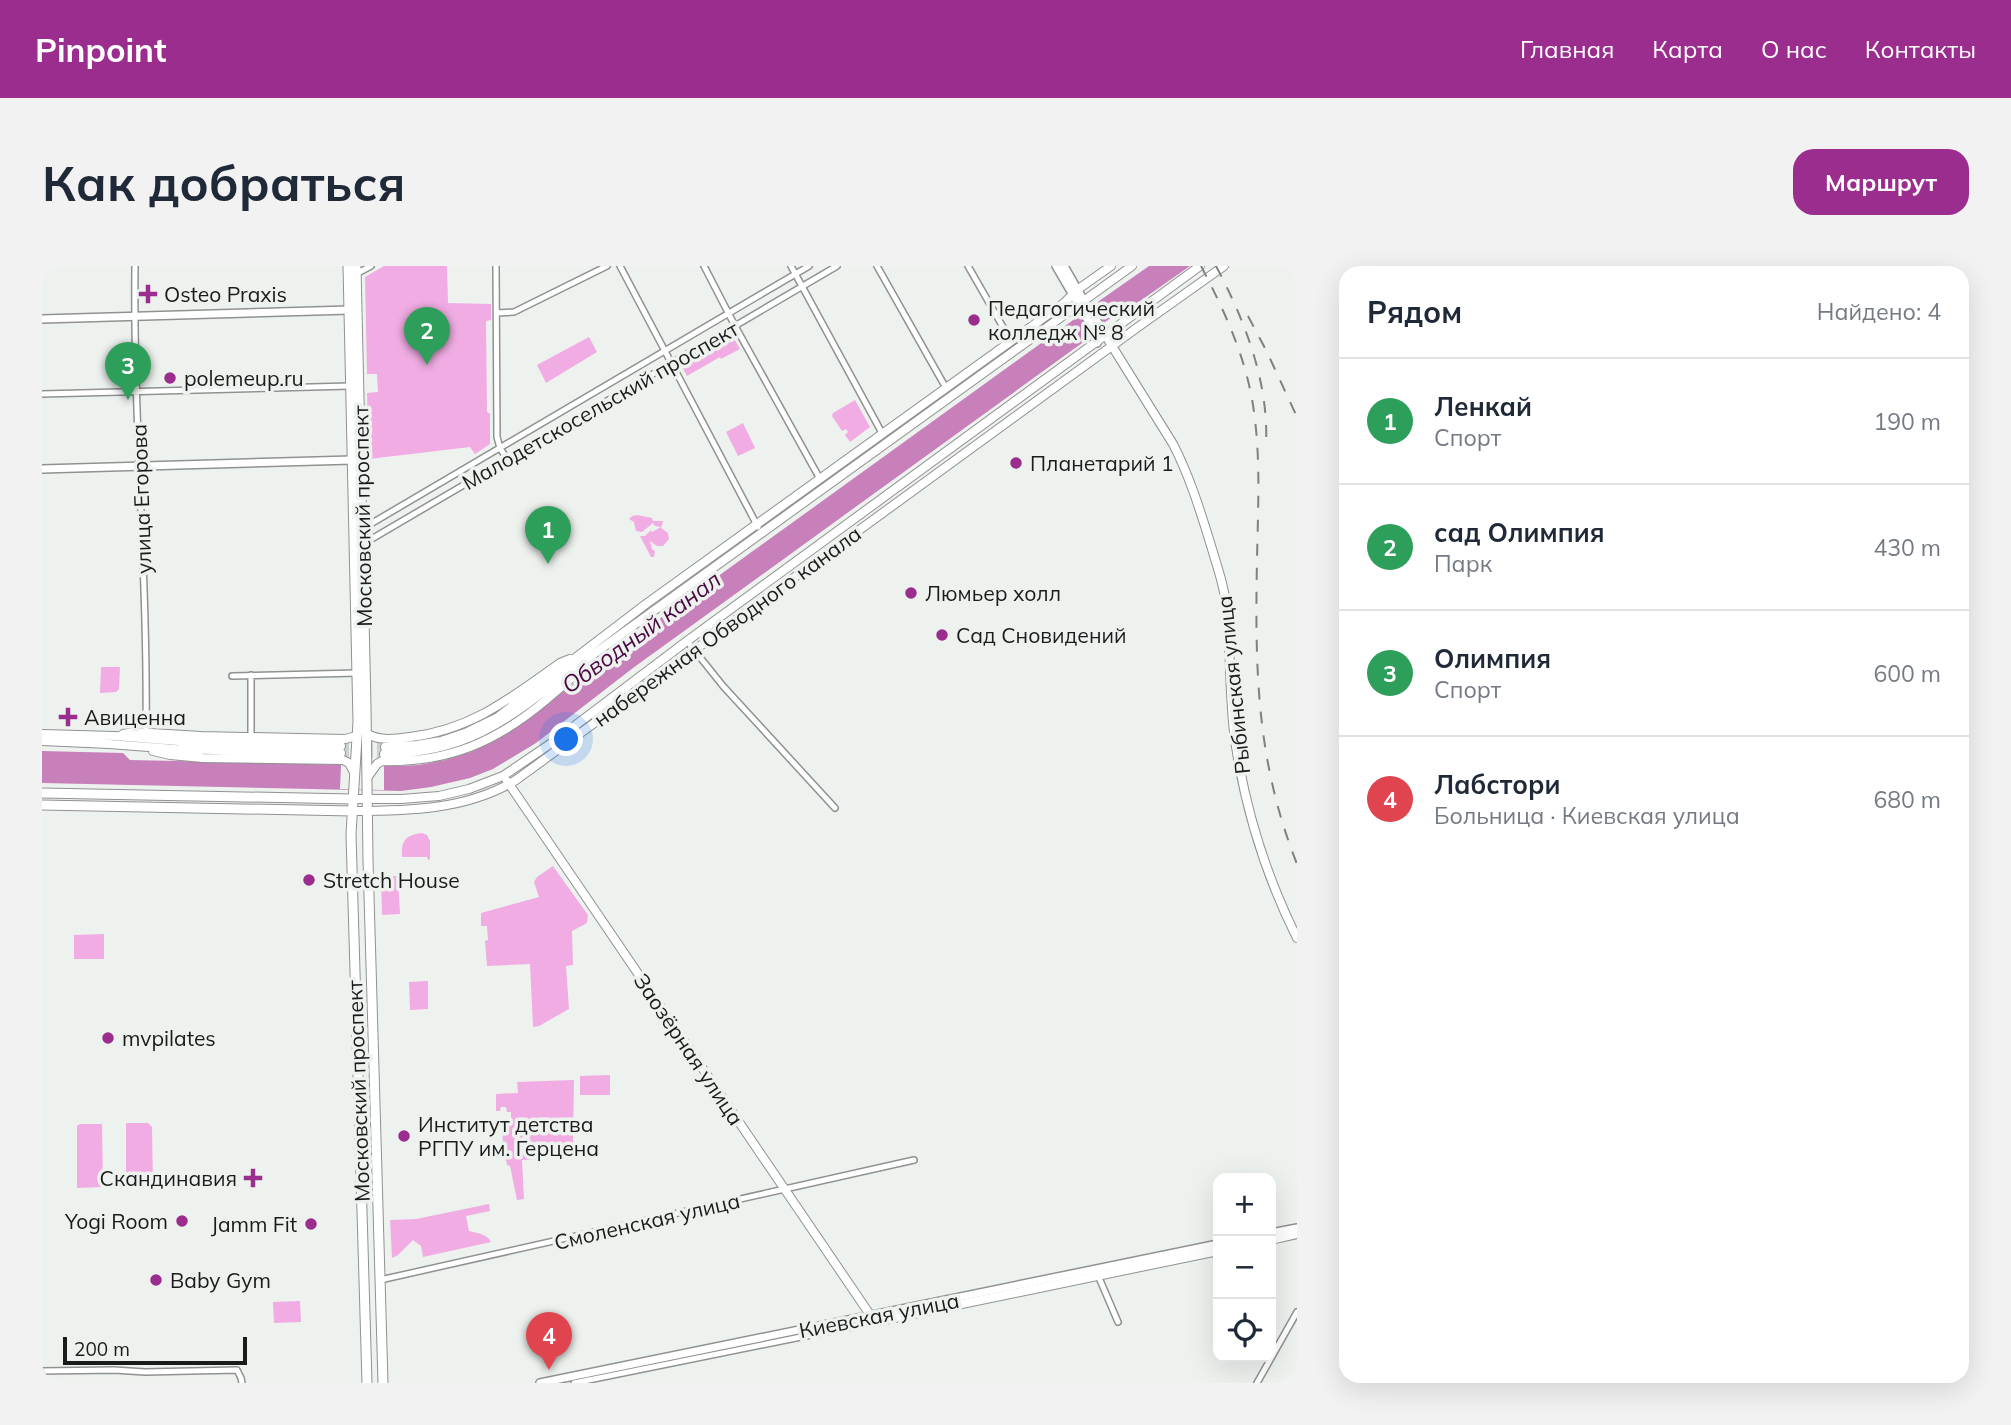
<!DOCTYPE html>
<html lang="ru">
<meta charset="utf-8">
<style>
body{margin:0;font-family:Mulish,sans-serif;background:#f2f2f3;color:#1f2937}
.controls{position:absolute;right:21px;bottom:21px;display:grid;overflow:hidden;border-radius:14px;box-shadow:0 7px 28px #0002}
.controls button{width:63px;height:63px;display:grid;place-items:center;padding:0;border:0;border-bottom:2px solid #e0e1e3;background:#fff;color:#1f2937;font:35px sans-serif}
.scale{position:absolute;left:21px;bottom:18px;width:184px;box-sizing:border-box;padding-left:7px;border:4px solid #1a1b1a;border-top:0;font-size:19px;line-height:24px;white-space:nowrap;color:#1a1b1a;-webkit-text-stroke:5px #eef2ef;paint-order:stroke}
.you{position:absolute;left:525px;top:474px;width:24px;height:24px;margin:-18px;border:5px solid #fff;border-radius:50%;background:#1a73e8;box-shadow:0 0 0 10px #1a73e833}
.badge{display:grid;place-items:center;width:46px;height:46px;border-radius:50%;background:#9a2d8d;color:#fff;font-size:23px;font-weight:700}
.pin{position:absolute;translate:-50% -58px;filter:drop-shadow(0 2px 4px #0008)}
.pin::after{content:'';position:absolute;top:37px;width:24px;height:21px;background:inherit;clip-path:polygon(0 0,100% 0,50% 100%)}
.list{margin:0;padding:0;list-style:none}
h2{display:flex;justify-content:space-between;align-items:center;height:91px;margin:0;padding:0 28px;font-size:30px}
h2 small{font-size:23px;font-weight:400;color:#747a83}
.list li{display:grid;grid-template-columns:46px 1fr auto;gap:21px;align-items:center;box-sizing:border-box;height:126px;padding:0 28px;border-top:2px solid #e0e1e3}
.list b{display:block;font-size:26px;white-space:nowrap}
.list p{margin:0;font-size:23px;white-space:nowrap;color:#747a83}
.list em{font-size:23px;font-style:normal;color:#747a83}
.icon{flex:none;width:38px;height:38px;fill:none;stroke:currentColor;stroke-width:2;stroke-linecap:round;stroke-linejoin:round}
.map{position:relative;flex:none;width:1255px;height:1117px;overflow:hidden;border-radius:21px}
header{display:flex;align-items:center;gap:42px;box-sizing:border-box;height:98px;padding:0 35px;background:#9a2d8d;color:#fff}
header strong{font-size:33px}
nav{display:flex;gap:38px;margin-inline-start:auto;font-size:24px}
.intro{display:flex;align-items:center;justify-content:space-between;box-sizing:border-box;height:168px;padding:0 42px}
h1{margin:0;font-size:49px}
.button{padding:18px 32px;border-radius:21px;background:#9a2d8d;color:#fff;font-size:24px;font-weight:700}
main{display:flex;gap:42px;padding:0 42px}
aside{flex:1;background:#fff;border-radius:21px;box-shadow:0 7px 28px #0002}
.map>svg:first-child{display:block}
</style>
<header>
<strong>Pinpoint</strong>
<nav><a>Главная</a><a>Карта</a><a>О нас</a><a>Контакты</a></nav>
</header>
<div class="intro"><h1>Как добраться</h1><a class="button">Маршрут</a></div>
<main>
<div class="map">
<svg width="1255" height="1117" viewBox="0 0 1255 1117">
<rect width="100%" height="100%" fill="#eef2ef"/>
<path fill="#f0ace3" d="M342 0H405L406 37 449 38V54L444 55 445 146 448 148V178L433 188 428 181 327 193 325 127 336 126 335 108H325L323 11Z
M690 69 698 83 679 93 678 91 645 110 639 99Z
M547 71 555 86 504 117 495 99Z
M813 134 828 161 808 176 803 169 806 166 804 163 800 165 790 150 791 147Z
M701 157 713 182 696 190 684 166Z
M595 249 610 252 611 255H621L619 262 626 267 627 273 621 280H615L608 275 610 283 613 285 612 291H609L598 270H603L609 264 610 266 619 261 613 260 611 257 600 266 594 265 592 256 587 253 590 250Z
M59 401H78L77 423 74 426 58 427Z
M380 567 385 569 388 575V593L386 594 385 591H360C359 574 364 569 380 567Z
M511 600 546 649 545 657 530 665 531 699 524 700 527 743 497 760 491 761 488 698 445 700 443 675 446 674 445 660H439V647L497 631 492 616 495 611Z
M339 610H356L358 648 340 649Z
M62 668V693H32V669Z
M386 715V743L368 744 367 716Z
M568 809V829H538V810Z
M532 814 531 875 532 885 527 891 480 894 482 933 475 934 468 900 465 899 461 879 460 856H469V846H465L464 841H459L458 845H454V828L476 827 475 816Z
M84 857H106L110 861 111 921H84Z
M38 858H60L61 921 35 922V860Z
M447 938 448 945 424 950 427 965C435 967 445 968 449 976L381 991 379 980 371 974 356 989 350 992 348 954 374 953Z
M258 1035 259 1056 232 1057 231 1036Z"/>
<path fill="#c880bb" d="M1107 0H1148L1081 47 1077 46 1048 67 1047 72 591 402 494 477 451 503 428 512 389 521 359 525 0 517V485L81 487 88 494 354 500 377 499 403 494 429 486 465 468 632 342 1034 52C1042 52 1053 42 1057 35Z"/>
<path fill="#eef2ef" d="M299 499 342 500V524L298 523Z"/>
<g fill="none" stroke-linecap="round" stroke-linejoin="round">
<path stroke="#ced2cf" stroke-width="8" stroke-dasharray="8 4" stroke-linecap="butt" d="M299 480 343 481
M299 487 342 488"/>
<defs>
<path id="minor" d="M93 0C91 156 106 311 104 467
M454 0 455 171 458 182 465 193
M578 0 716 261
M662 0 693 60 778 213
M749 0 840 167
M835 0 904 122
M926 0 969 75
M314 8 329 0
M455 47 472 46 565 0
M0 128 308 120
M320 263 767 0
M321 278 795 0
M645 375 681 420 793 542
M190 410 315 407
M209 471V409
M1055 1007 1076 1056
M338 1014 872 894
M0 1105 72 1104 103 1106 195 1104 199 1112 200 1117
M532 1117 833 1056
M1215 1117 1255 1046"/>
<path id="tertiary" d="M1014 0 1052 65 1055 77
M1022 0 1042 35
M0 53 307 44
M0 203 310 194
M1229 967 1255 962
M498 1117 1176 978"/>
<path id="secondary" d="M1042 35 1131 178C1147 209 1157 241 1167 273 1174 297 1183 321 1185 346 1189 389 1187 431 1193 474 1203 542 1224 610 1255 672
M0 468 73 470 161 477 299 480
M81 468 92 466 159 470 303 473 315 470
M325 468C338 475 353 473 368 471 429 464 469 432 518 397L528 393
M0 475 67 478 133 483 299 487
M343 481 375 479 399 475 423 467 456 451 604 338 1022 37 1035 24 1069 0
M111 485 128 489 161 492 301 494 307 497 312 506
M342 488C427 487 468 452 531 403L1090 0
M325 512 335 498 340 495C406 497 454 476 504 434 516 423 531 413 540 400
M465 515 833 1056 1176 985
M310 533H359L397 530 427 523 461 510 514 474 645 375 1158 0
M310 545C366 545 425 544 474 514L1096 61 1182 0
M1229 974 1255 968"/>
<path id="primary" d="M306 0 316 456 309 568 325 1117
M314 0 324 440 326 594 341 1117
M0 527 310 533
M0 539 310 545"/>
</defs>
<use href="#minor" stroke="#8f9290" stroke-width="8"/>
<use href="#tertiary" stroke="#8f9290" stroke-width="10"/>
<use href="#secondary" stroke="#8f9290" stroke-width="10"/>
<use href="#primary" stroke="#8f9290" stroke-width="11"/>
<use href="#minor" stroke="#fff" stroke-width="5"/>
<use href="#tertiary" stroke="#fff" stroke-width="7"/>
<use href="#secondary" stroke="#fff" stroke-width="8"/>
<use href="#primary" stroke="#fff" stroke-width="9"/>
<path stroke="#7e817f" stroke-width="2" stroke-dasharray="12 12" stroke-linecap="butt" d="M1159 0C1182 44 1203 89 1211 139 1219 190 1216 242 1215 293 1213 403 1214 494 1255 598
M1174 0C1203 55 1227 116 1224 179
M1206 50 1225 86 1255 151"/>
</g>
<g fill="#9a2d8d" stroke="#eef2ef" stroke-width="2.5">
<path d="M102.5 17.5h7v7h7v7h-7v7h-7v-7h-7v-7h7z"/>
<circle cx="932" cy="54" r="7"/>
<circle cx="128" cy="112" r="7"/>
<circle cx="974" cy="197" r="7"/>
<circle cx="869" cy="327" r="7"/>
<circle cx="900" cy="369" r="7"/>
<path d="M22.5 440.5h7v7h7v7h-7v7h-7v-7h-7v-7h7z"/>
<circle cx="267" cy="614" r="7"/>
<circle cx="66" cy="772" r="7"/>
<circle cx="362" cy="870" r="7"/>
<path d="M207.5 901.5h7v7h7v7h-7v7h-7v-7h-7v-7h7z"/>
<circle cx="140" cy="955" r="7"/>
<circle cx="269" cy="958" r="7"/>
<circle cx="114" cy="1014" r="7"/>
</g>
<g text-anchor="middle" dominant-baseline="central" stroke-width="7" stroke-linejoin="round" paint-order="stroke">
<g font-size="21" fill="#1a1b1a" stroke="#eef2ef" text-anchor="start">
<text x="122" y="28">Osteo Praxis</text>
<text x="946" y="42">Педагогический<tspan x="946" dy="24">колледж № 8</tspan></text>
<text x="142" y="112">polemeup.ru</text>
<text x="988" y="197">Планетарий 1</text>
<text x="883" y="327">Люмьер холл</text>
<text x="914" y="369">Сад Сновидений</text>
<text x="42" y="451">Авиценна</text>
<text x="281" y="614">Stretch House</text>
<text x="80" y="772">mvpilates</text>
<text x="376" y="858">Институт детства<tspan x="376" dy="24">РГПУ им. Герцена</tspan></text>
<text x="195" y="912" text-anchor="end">Скандинавия</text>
<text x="126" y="955" text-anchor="end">Yogi Room</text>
<text x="255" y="958" text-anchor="end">Jamm Fit</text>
<text x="128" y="1014">Baby Gym</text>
</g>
<g font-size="21" fill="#1a1b1a" stroke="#eef2ef">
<text transform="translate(558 139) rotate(-30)">Малодетскосельский проспект</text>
<text transform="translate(99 233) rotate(-92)">улица Егорова</text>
<text transform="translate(320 250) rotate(-91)">Московский проспект</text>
<text transform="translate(685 360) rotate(-36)">набережная Обводного канала</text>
<text transform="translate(1191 419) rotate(-96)">Рыбинская улица</text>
<text transform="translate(647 783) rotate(56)">Заозёрная улица</text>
<text transform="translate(316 825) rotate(-92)">Московский проспект</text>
<text transform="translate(605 955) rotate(-13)">Смоленская улица</text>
<text transform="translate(837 1049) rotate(-11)">Киевская улица</text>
</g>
<g font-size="23" font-style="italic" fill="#4b0944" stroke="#eef2ef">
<text transform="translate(599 366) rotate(-36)">Обводный канал</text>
</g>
</g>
</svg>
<div class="controls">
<button>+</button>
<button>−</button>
<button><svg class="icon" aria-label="locate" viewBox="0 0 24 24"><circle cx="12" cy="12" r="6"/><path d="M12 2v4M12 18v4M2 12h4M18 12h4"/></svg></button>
</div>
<div class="scale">200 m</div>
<div class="you"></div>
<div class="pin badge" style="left:506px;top:298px;background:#2e9e5b">1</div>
<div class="pin badge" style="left:385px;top:99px;background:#2e9e5b">2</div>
<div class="pin badge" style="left:86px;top:134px;background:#2e9e5b">3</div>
<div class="pin badge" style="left:507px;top:1104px;background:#e0444e">4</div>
</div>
<aside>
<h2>Рядом<small>Найдено: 4</small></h2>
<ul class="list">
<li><span class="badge" style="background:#2e9e5b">1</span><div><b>Ленкай</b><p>Спорт</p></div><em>190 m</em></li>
<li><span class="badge" style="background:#2e9e5b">2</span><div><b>сад Олимпия</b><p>Парк</p></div><em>430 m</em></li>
<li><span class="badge" style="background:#2e9e5b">3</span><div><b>Олимпия</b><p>Спорт</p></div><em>600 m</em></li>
<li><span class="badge" style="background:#e0444e">4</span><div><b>Лабстори</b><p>Больница · Киевская улица</p></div><em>680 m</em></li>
</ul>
</aside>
</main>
